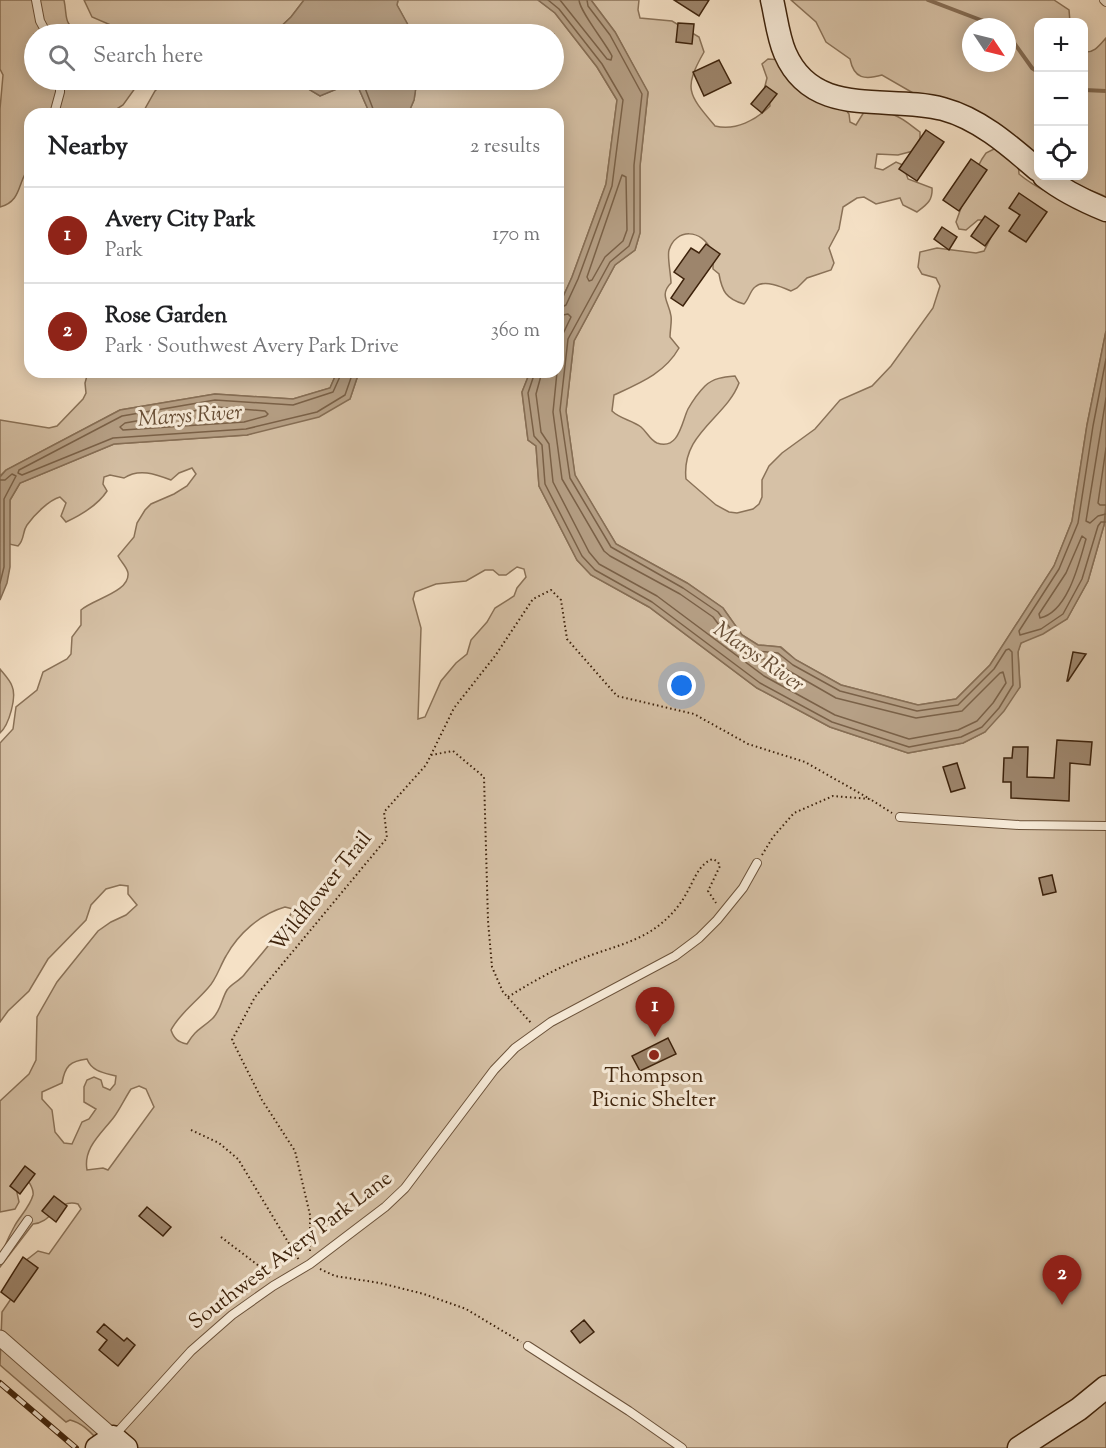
<!DOCTYPE html>
<meta charset="utf-8">
<style>
body{margin:0;font-family:"Sorts Mill Goudy",serif;background:#f6f6f6;color:#202124}
.controls{position:absolute;right:18px;top:18px;display:grid;overflow:hidden;border-radius:12px;box-shadow:0 3px 15px #0003}
.controls button{width:54px;height:54px;display:grid;place-items:center;padding:0;border:0;border-bottom:2px solid #e0e0e0;background:#fff;color:#202124;font:30px sans-serif}
.compass{position:absolute;left:962px;top:18px;width:54px;height:54px;border-radius:50%;background:#fff;box-shadow:0 3px 15px #0003;rotate:125deg}
.you{position:absolute;left:682px;top:686px;width:21px;height:21px;margin:-15px;border:4px solid #fff;border-radius:50%;background:#1a73e8;box-shadow:0 0 0 9px #1a73e833}
.badge{display:grid;place-items:center;width:39px;height:39px;border-radius:50%;background:#8f2418;color:#fff;font-size:20px;font-weight:700}
.pin{position:absolute;translate:-50% -50px;filter:drop-shadow(0 2px 3px #0008)}
.pin::after{content:'';position:absolute;top:32px;width:21px;height:18px;background:inherit;clip-path:polygon(0 0,100% 0,50% 100%)}
.list{margin:0;padding:0;list-style:none}
h2{display:flex;justify-content:space-between;align-items:center;height:78px;margin:0;padding:0 24px;font-size:26px}
h2 small{font-size:20px;font-weight:400;color:#757577}
.list li{display:grid;grid-template-columns:39px 1fr auto;gap:18px;align-items:center;box-sizing:border-box;height:96px;padding:0 24px;border-top:2px solid #e0e0e0}
.list b{display:block;font-size:22px;white-space:nowrap}
.list p{margin:0;font-size:20px;white-space:nowrap;color:#757577}
.list em{font-size:20px;font-style:normal;color:#757577}
.icon{flex:none;width:33px;height:33px;fill:none;stroke:currentColor;stroke-width:2;stroke-linecap:round;stroke-linejoin:round}
.map{position:relative;flex:none;width:1106px;height:1448px;overflow:hidden}
.search{position:absolute;background:#fff;box-shadow:0 3px 15px #0003;left:24px;top:24px;width:540px;height:66px;display:flex;align-items:center;gap:15px;box-sizing:border-box;padding:0 21px;border-radius:33px;color:#757577;font-size:22px}
.panel{position:absolute;background:#fff;box-shadow:0 3px 15px #0003;left:24px;top:108px;width:540px;height:270px;border-radius:18px}
.map>svg:first-child{display:block}
</style>
<div class="map">
<svg width="1106" height="1448" viewBox="0 0 1106 1448">
<rect width="100%" height="100%" fill="#f5e1c6"/>
<filter id="stains"><feTurbulence type="fractalNoise" baseFrequency=".00333" numOctaves="4"/><feColorMatrix values="0 0 0 0 .2 0 0 0 0 .09 0 0 0 0 .02 0 0 0 .5 -.17"/></filter>
<radialGradient id="worn" r=".72"><stop offset=".6" stop-color="#630" stop-opacity="0"/><stop offset="1" stop-color="#630" stop-opacity=".3"/></radialGradient>
<path fill="#d6c1a6" stroke="#8a7258" stroke-width="1.5" fill-rule="evenodd" d="M0 0H64C68 19 62 22 81 34H34V80H141L123 105 109 114H30V167C17 180 23 201 0 207V109L3 75 0 69Z
M84 0H304L291 17 273 34H113V26L92 17Z
M398 0H538L555 13 597 67 617 100 606 184 572 277 558 308V114H408L414 100 417 80H554V34H413L397 5Z
M591 0H639L638 10 640 18 672 21 699 37 704 52C683 89 688 94 715 126 736 131 756 120 770 106L769 98 763 94 767 78 762 64 768 59 783 60 845 109 849 114 850 122 856 125 864 112C870 111 889 113 894 115 903 118 913 127 920 132V139L913 151 898 155 877 154 875 168 883 170 896 162 903 165 908 179 932 188C933 201 926 205 917 212L903 205 900 198 876 204 864 197 857 198 843 207 839 229 829 248 834 263 831 270 807 278 797 288 791 291C782 287 764 279 755 287 750 291 749 299 744 304 726 299 722 291 719 274L713 269C713 262 714 255 711 250 702 229 676 228 669 250 667 256 671 275 671 283 659 295 669 302 671 316 672 322 670 330 670 337L679 348C665 373 640 383 614 395L612 411C620 419 632 420 641 427 647 432 650 440 657 443 679 451 682 421 688 409 692 402 699 392 705 386 713 378 724 377 735 376L739 383C726 418 681 433 686 479L716 505 729 512 737 513 753 509 759 504 762 497V480L769 466 782 453 815 429 840 400 872 386 891 366 933 308 940 286 936 278 922 274 918 267 920 252 937 248 976 253 984 251 994 231 985 220H978L966 230 959 229 956 222 971 180 982 159 986 153 1000 146 1018 160 1019 174C1044 195 1077 204 1106 219V331L1087 425 1072 521 1054 566 990 665 956 699 918 705 841 685 796 660 781 647 758 645 742 635 723 608 687 583 616 544 575 476 566 411 574 341 615 265 635 250 640 233V166L648 93 615 32Z
M791 0H1054L1069 10 1070 22H1038V174L927 101 882 75C865 80 854 79 850 59L826 42 816 22ZM971 27H1007V63H971Z
M1106 38V197C1087 187 1064 183 1043 176H1084V52C1094 53 1099 46 1106 38Z
M166 80H266L270 87 297 82 320 96 339 88 359 89 370 114H142L155 91Z
M88 372H337L330 388 293 399 215 394 120 410 6 470 0 476V420L49 428 57 426 83 399 86 393 85 383Z
M359 372H530L522 392 528 440 536 446 539 486 577 560 591 575 649 607 757 688 830 727 908 753 963 743 985 732 1020 687 1018 651 1021 643 1067 619 1088 581 1104 525 1106 504V1448H106C94 1437 86 1424 70 1420L66 1422 0 1365 2 1312 15 1293 20 1265 38 1251 49 1254 81 1209 78 1204C57 1198 52 1223 33 1224L0 1267C0 1256 8 1238 14 1227 19 1217 30 1207 33 1195 34 1190 31 1186 29 1182L16 1188 19 1202 15 1209 0 1212V1101L29 1074 36 1060 37 1017 57 982 98 931 111 922 126 915 137 905 128 894V886L120 885 106 889 91 905 86 920 48 959 29 991 8 1011 0 1022V743L13 729 16 707 37 690 43 672 67 659 71 654 72 637 81 625V610C93 599 130 592 128 573 127 567 121 562 118 556L134 537 137 523 145 510 151 504 174 494 187 486 196 474 192 468 179 473 171 480C155 474 139 468 124 478L110 475 104 477 103 484 107 491C98 505 81 515 66 522L61 516 66 503 60 497C49 500 34 515 27 525 22 532 25 539 18 546L9 544 10 500 20 483 114 444 247 435 350 399ZM517 567 524 569 526 577 517 588 514 596 495 608 487 622 471 640 467 654 456 663 441 681 425 717 418 719 421 628 413 599 415 592 436 584 466 581 485 570H493L499 575H506ZM285 907 293 909C288 925 256 960 244 975 239 981 231 984 227 990 221 1000 221 1011 212 1019 200 1030 196 1029 187 1044 178 1042 174 1039 171 1030 180 1013 195 1003 208 988 216 980 220 966 226 956 238 934 260 914 285 907ZM87 1059C92 1072 105 1073 116 1076L115 1084 110 1090 103 1087 101 1080 94 1077 87 1080 84 1087V1102L96 1109 89 1119 82 1122 72 1144 64 1143 55 1132 52 1110 42 1099V1092L62 1083C65 1066 70 1061 87 1059ZM139 1086 146 1089 154 1107 108 1170 103 1168 87 1170C83 1148 101 1134 114 1117 120 1109 125 1098 131 1089Z
M0 669C4 674 10 680 12 686 17 697 9 725 0 733Z"/>
<path fill="#b6a086" stroke="#866e55" stroke-width="1.5" d="M304 0H398L397 5 413 34H273L291 17Z
M538 0H591L615 32 648 92 640 166V233L635 250 615 265 574 341 566 411 575 475 616 544 687 583 723 608 742 635 758 645 780 647 796 660 841 685 918 705 956 699 990 665 1054 566 1072 521 1087 425 1106 331V504L1104 525 1088 581 1067 619 1043 634 1021 643 1018 652 1020 687 1004 711 985 732 963 743 908 753 830 727 757 688 649 607 591 575 577 560 539 486 536 446 528 440 522 392 530 372H558V308L572 277 606 184 617 100 597 67 555 13Z
M266 80H417L414 100 408 114H370L359 89 339 88 320 96 297 82 270 87Z
M337 372H359L350 399 319 417 247 435 114 444 20 483 10 500V567L7 583 0 600V477L6 470 120 410 215 394 293 399 330 388Z"/>
<g fill="none" stroke-linecap="round" stroke-linejoin="round">
<path stroke="#7a6148" stroke-width="1.5" d="M548 0 559 9 602 64 623 100 612 186 578 279 566 305 558 309
M560 0 607 59 611 60 612 56C605 42 580 12 579 0
M304 80 320 89 338 82 361 84 365 88 375 114
M622 175 626 177 627 230 623 241 605 257 592 280 589 281 587 277Z
M558 316 568 314 571 317 561 338 558 361
M1106 359 1093 426 1078 523 1059 569 1019 631 1020 635 1041 629 1063 614 1082 579 1098 526 1101 522H1106
M342 372 333 392 293 405 215 400 122 416 19 470 18 473 22 475 113 438 246 429 317 412 345 395 353 372
M535 372 528 393 534 436 542 445 545 484 582 556 595 570 652 602 760 683 832 722 909 747 961 737 982 727 999 708 1013 685 1012 652 1009 649 1006 650 994 669 958 705 917 711 840 691 793 665 778 653 757 651 739 640 718 612 683 588 611 547 570 478 560 410 568 339 610 262 629 246 634 232V165L642 94 610 35 588 6 587 0
M542 372 536 394 541 432 549 444 553 482 589 552 599 564 657 596 764 676 835 715 909 739 958 730 977 721 993 703 1006 683 1003 672 1000 673 962 711 916 718 836 698 789 671 775 660 754 658 735 646 713 617 680 594 610 556 604 551 562 479 553 412 557 372
M1106 398 1086 521 1090 523 1098 516 1106 514
M216 407 265 411 268 414 266 416 244 422 123 430 120 427 125 423Z
M1106 448 1098 503 1100 505H1106
M0 480H5L12 474 16 476 4 499V567L0 583
M1082 536 1086 539C1079 563 1068 612 1040 618L1039 614 1066 573Z"/>
<path stroke="#866e55" stroke-width="4" d="M928 0 999 27
M1007 33 1032 68 1038 72
M1084 90 1106 91"/>
</g>
<path fill="#9d856c" stroke="#3d220b" stroke-width="1.5" d="M674 0H709L699 16Z
M678 23 694 24 692 44 676 42Z
M719 60 731 83 704 96 693 72Z
M766 86 777 94 762 113 751 104Z
M926 130 944 142 917 181 899 169Z
M971 159 987 170 959 211 943 200Z
M1019 193 1047 212 1026 242 1009 231 1020 215 1009 208Z
M985 216 999 226 985 246 971 236Z
M942 227 957 237 949 250 934 239Z
M706 244 720 254 683 306 671 298 684 279 674 272 691 248 699 253Z
M1073 652 1086 654 1068 681H1067Z
M1057 740 1092 742 1090 765 1070 763 1069 801 1011 798V782H1003L1004 758H1012L1013 747H1028L1027 777 1054 778Z
M957 763 965 788 951 792 943 767Z
M1052 875 1056 892 1043 895 1039 878Z
M668 1038 676 1054 640 1071 632 1056Z
M25 1166 35 1174 20 1194 10 1186Z
M54 1196 67 1206 56 1222 42 1211Z
M147 1207 171 1227 163 1236 139 1216Z
M23 1257 38 1268 14 1302 1 1292Z
M584 1320 594 1332 580 1343 571 1331Z
M104 1324 124 1341 127 1338 135 1345 118 1366 99 1350 107 1340 97 1332Z"/>
<g fill="none" stroke-linecap="round" stroke-linejoin="round">
<defs>
<path id="lane" d="M36 0 40 21 47 34
M1104 0 1106 2
M54 114 60 92V80
M900 817 1019 825 1106 826
M0 1260 28 1220
M528 1346 629 1411 682 1448
M114 1436 191 1351 232 1315 273 1286 310 1264 385 1207 405 1188 494 1070 515 1048 551 1022 675 956 699 938 717 920 743 888 757 863"/>
<path id="street" d="M0 1338 113 1437"/>
<path id="secondary" d="M772 0C776 17 778 37 785 53 814 120 888 94 943 109 980 119 1010 146 1038 170
M1044 176C1063 191 1084 201 1106 210
M97 1448 113 1437 126 1448
M1019 1448 1079 1409 1106 1387"/>
</defs>
<use href="#lane" stroke="#6b523a" stroke-width="10"/>
<use href="#street" stroke="#6b523a" stroke-width="17"/>
<use href="#secondary" stroke="#3d220b" stroke-width="25"/>
<path stroke="#3d220b" stroke-width="2" stroke-dasharray="1.5 3" stroke-linecap="butt" d="M431 755 453 751 484 777 488 921 492 967 503 992 532 1024
M762 855 773 837 794 813 833 796 870 799 892 813
M508 997C533 981 559 967 586 957 607 949 632 943 651 931 665 922 678 909 686 894 694 881 698 864 713 859L718 862 720 866 708 891 716 903
M191 1130 219 1143 238 1159 299 1260
M221 1237 259 1266 270 1277
M310 1251V1215L295 1151 262 1100 232 1040 255 997 387 838 384 812 426 765 454 708 495 656 533 599 551 590 561 600 567 639 617 696 694 714 748 744 805 762 870 799
M320 1269 335 1276 380 1283 424 1294 466 1309 521 1342"/>
<use href="#lane" stroke="#f8ecda" stroke-width="8"/>
<use href="#street" stroke="#f8ecda" stroke-width="15"/>
<use href="#secondary" stroke="#f8ecda" stroke-width="22"/>
<defs>
<path id="rail" d="M0 1383 76 1448"/>
</defs>
<use href="#rail" stroke="#3d220b" stroke-width="6"/>
<use href="#rail" stroke="#f8ecda" stroke-width="4" stroke-dasharray="11" stroke-linecap="butt"/>
</g>
<circle fill="#8f2418" stroke="#f8ecda" stroke-width="2" cx="654" cy="1055" r="6"/>
<g text-anchor="middle" dominant-baseline="central" stroke-width="6" stroke-linejoin="round" paint-order="stroke">
<g font-size="21" fill="#3d220b" stroke="#f8ecda">
<text transform="translate(322 892) rotate(-51)">Wildflower Trail</text>
<text transform="translate(291 1251) rotate(-37)">Southwest Avery Park Lane</text>
</g>
<g font-size="21" fill="#3d220b" stroke="#f8ecda">
<text x="654" y="1077">Thompson<tspan x="654" dy="24">Picnic Shelter</tspan></text>
</g>
<g font-size="22" font-style="italic" fill="#674e36" stroke="#f8ecda">
<text transform="translate(190 417) rotate(-4)">Marys River</text>
<text transform="translate(758 658) rotate(35)">Marys River</text>
</g>
</g>
<rect width="100%" height="100%" filter="url(#stains)"/>
<rect width="100%" height="100%" fill="url(#worn)"/>
</svg>
<div class="controls">
<button>+</button>
<button>−</button>
<button><svg class="icon" aria-label="locate" viewBox="0 0 24 24"><circle cx="12" cy="12" r="6"/><path d="M12 2v4M12 18v4M2 12h4M18 12h4"/></svg></button>
</div>
<svg class="compass" viewBox="-18 -18 36 36"><path d="M0-13l5 13h-10z" fill="#e53935"/><path d="M0 13l5-13h-10z" fill="#757577"/></svg>
<div class="you"></div>
<div class="pin badge" style="left:655px;top:1037px">1</div>
<div class="pin badge" style="left:1062px;top:1305px">2</div>
<div class="search"><svg class="icon" aria-label="search" viewBox="0 0 24 24"><circle cx="10" cy="10" r="6"/><path d="M15 15l6 6"/></svg>Search here</div>
<section class="panel">
<h2>Nearby<small>2 results</small></h2>
<ul class="list">
<li><span class="badge">1</span><div><b>Avery City Park</b><p>Park</p></div><em>170 m</em></li>
<li><span class="badge">2</span><div><b>Rose Garden</b><p>Park · Southwest Avery Park Drive</p></div><em>360 m</em></li>
</ul>
</section>
</div>
